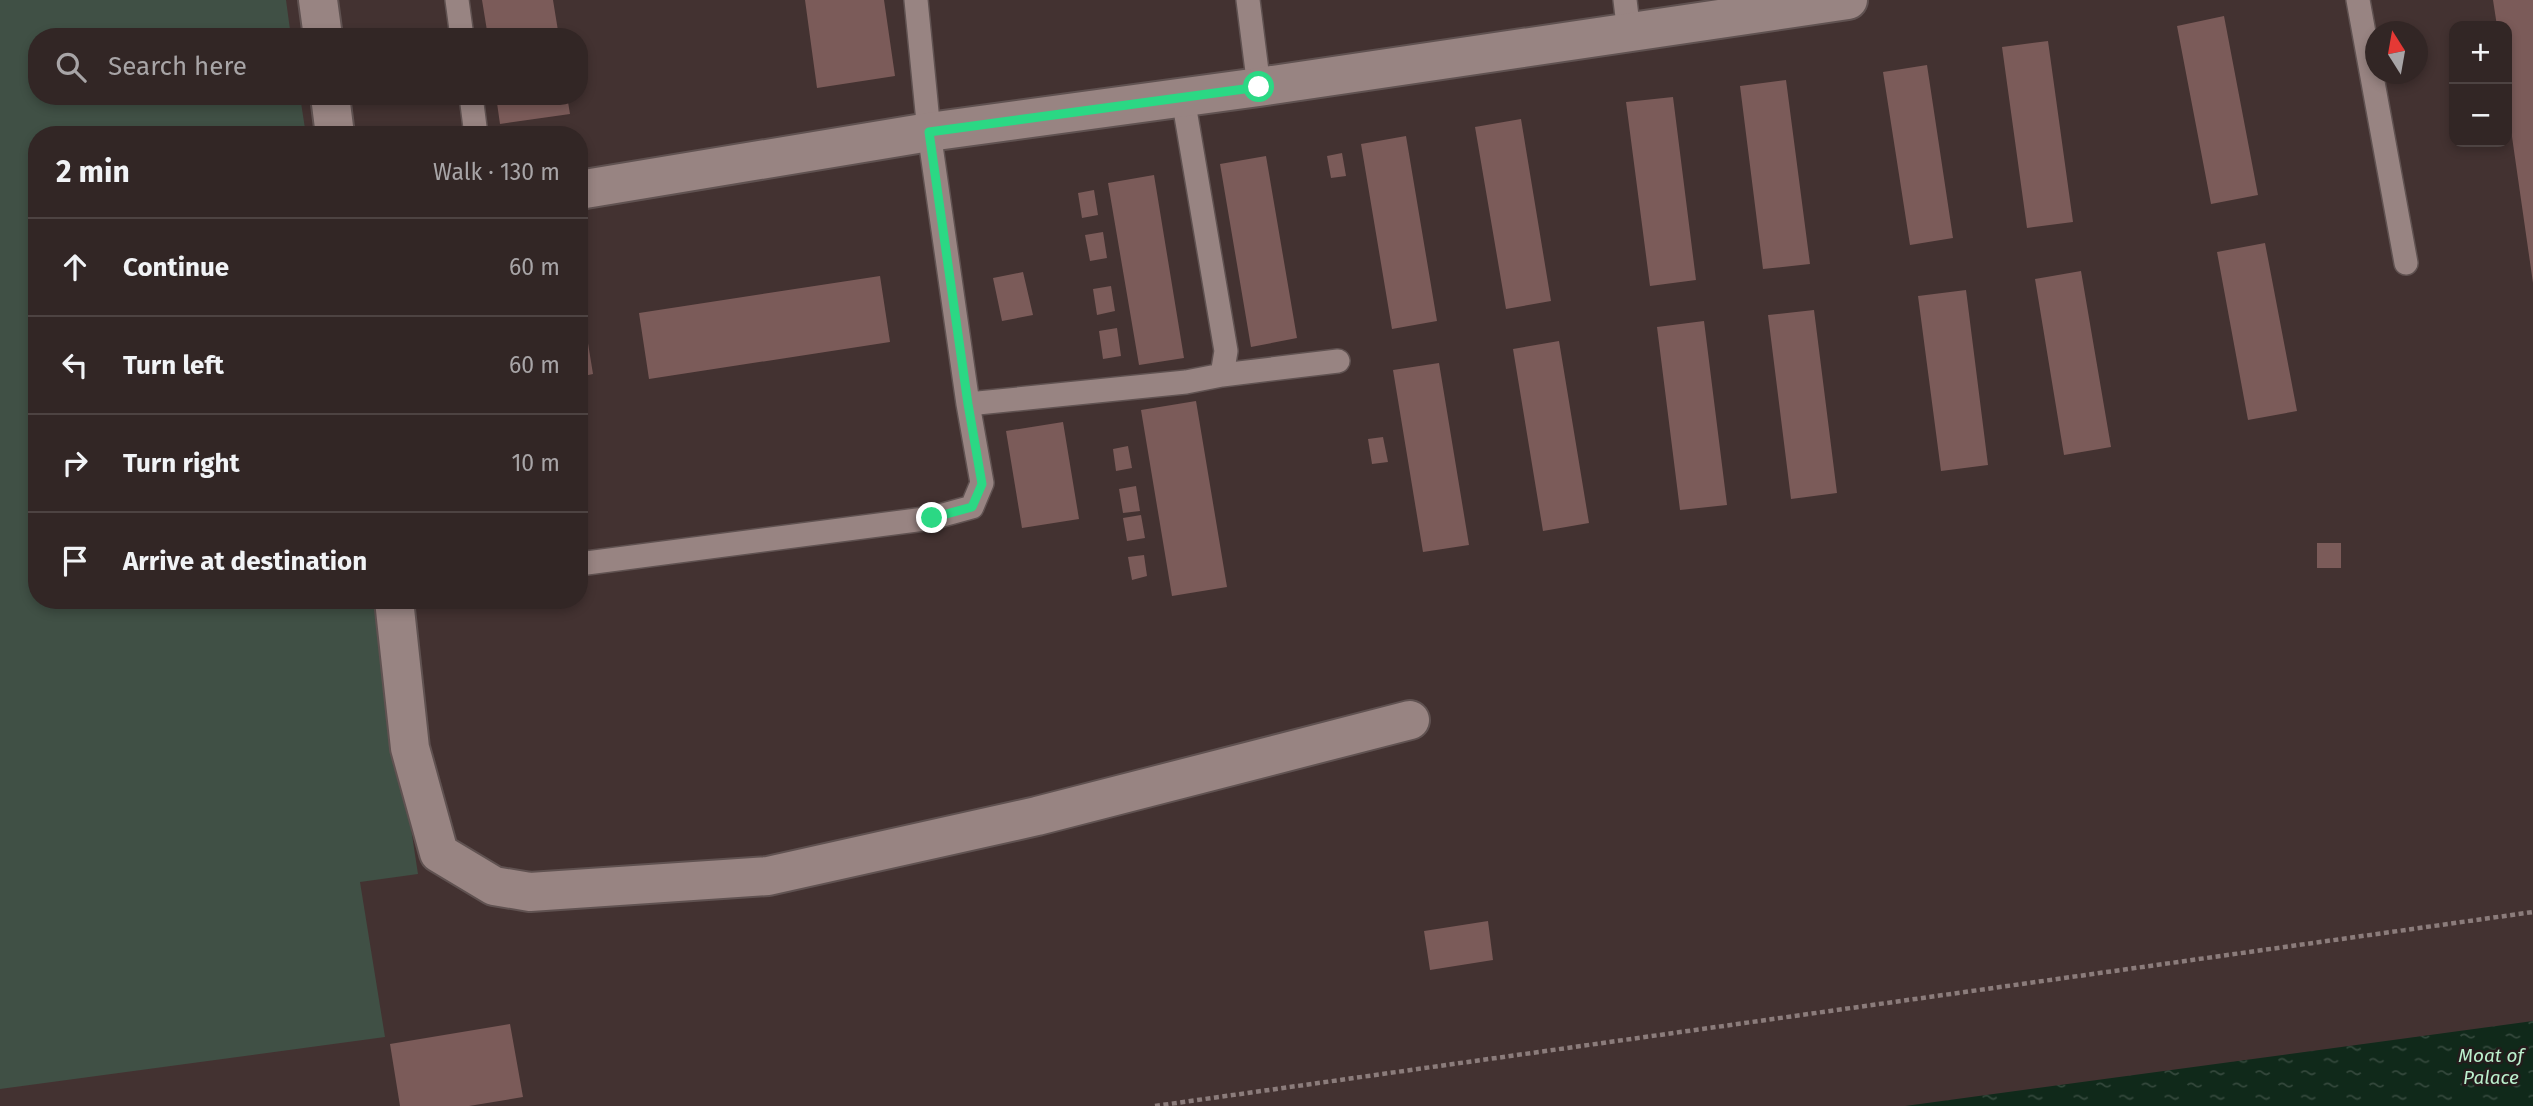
<!DOCTYPE html>
<meta charset="utf-8">
<style>
body{margin:0;font-family:"Fira Sans",sans-serif;background:#3d3232;color:#f1f3f6}
.controls{position:absolute;right:21px;top:21px;display:grid;overflow:hidden;border-radius:14px;box-shadow:0 4px 10px #0003}
.controls button{width:63px;height:63px;display:grid;place-items:center;padding:0;border:0;border-bottom:2px solid #4d4342;background:#322625;color:#f1f3f6;font:35px sans-serif}
.compass{position:absolute;left:2365px;top:21px;width:63px;height:63px;border-radius:50%;background:#322625;box-shadow:0 4px 10px #0003;rotate:349deg}
.stop{position:absolute;width:21px;height:21px;margin:-16px;border:5px solid #2bd884;border-radius:50%;background:#fff}
.stop.end{background:#2bd884;border-color:#fff;box-shadow:0 2px 7px #0008}
.list{margin:0;padding:0;list-style:none}
h2{display:flex;justify-content:space-between;align-items:center;height:91px;margin:0;padding:0 28px;font-size:30px}
h2 small{font-size:23px;font-weight:400;color:#a8a5a7}
.list li{display:grid;grid-template-columns:46px 1fr auto;gap:21px;align-items:center;box-sizing:border-box;height:98px;padding:0 28px;border-top:2px solid #4d4342}
.list b{display:block;font-size:26px;white-space:nowrap}
.list em{font-size:23px;font-style:normal;color:#a8a5a7}
.icon{flex:none;width:38px;height:38px;fill:none;stroke:currentColor;stroke-width:2;stroke-linecap:round;stroke-linejoin:round}
.map{position:relative;flex:none;width:2533px;height:1106px;overflow:hidden}
.search{position:absolute;background:#322625;box-shadow:0 4px 10px #0003;left:28px;top:28px;width:560px;height:77px;display:flex;align-items:center;gap:18px;box-sizing:border-box;padding:0 24px;border-radius:28px;color:#a8a5a7;font-size:26px}
.panel{position:absolute;background:#322625;box-shadow:0 4px 10px #0003;left:28px;top:126px;width:560px;height:483px;border-radius:28px}
.map>svg:first-child{display:block}
</style>
<div class="map">
<svg width="2533" height="1106" viewBox="0 0 2533 1106">
<defs>
<pattern id="water-ripples" width="26" height="14" patternUnits="userSpaceOnUse" patternTransform="scale(1.75)"><rect width="26" height="14" fill="#10291a"/><path d="M2 4q2-2 4 0t4 0M15 11q2-2 4 0t4 0" fill="none" stroke="#34483c"/></pattern>
</defs>
<rect width="100%" height="100%" fill="#433231"/>
<path fill="#405045" d="M0 0H286L291 37H37V96H300L306 135H37V600H376L418 874 360 882 385 1037 0 1089Z"/>
<path fill="url(#water-ripples)" d="M2533 1021V1106H1905Z"/>
<path fill="#7b5b59" d="M482 0H553L559 37H488Z
M805 0H884L895 76 817 88Z
M2493 0H2533V283L2507 102V26H2497Z
M2224 16 2258 195 2211 204 2177 26Z
M2048 41 2073 222 2027 228 2002 47Z
M1927 65 1953 238 1910 245 1883 72Z
M1786 80 1810 264 1763 269 1740 86Z
M496 96H567L570 114 500 124Z
M1673 97 1696 280 1650 286 1626 102Z
M1521 119 1551 301 1506 309 1475 127Z
M1406 136 1437 321 1392 329 1361 144Z
M1342 153 1346 176 1331 178 1327 156Z
M1266 156 1297 338 1251 347 1220 164Z
M1154 175 1184 358 1139 365 1108 183Z
M1094 190 1098 215 1082 218 1078 193Z
M1103 232 1107 258 1090 261 1085 235Z
M2265 243 2297 411 2248 420 2217 252Z
M2081 271 2111 447 2064 455 2035 279Z
M1023 272 1033 315 1002 321 993 278Z
M880 276 890 342 649 379 639 313Z
M1111 286 1115 311 1097 315 1093 289Z
M1966 290 1988 465 1941 471 1918 296Z
M1814 310 1837 493 1791 499 1768 315Z
M1704 321 1727 505 1680 510 1657 327Z
M1117 328 1121 356 1103 359 1099 331Z
M587 337 593 374 579 377V338Z
M1559 341 1589 523 1543 531 1513 349Z
M1439 363 1469 545 1423 552 1393 370Z
M1196 401 1227 587 1172 596 1141 410Z
M1063 422 1079 519 1022 528 1006 431Z
M1383 437 1388 462 1372 464 1368 439Z
M1128 446 1132 468 1116 471 1113 449Z
M1136 486 1140 511 1123 513 1119 489Z
M1141 515 1145 538 1127 541 1123 518Z
M2317 543H2341V568H2317Z
M1144 555 1147 576 1132 580 1128 557Z
M1488 921 1493 960 1430 970 1424 931Z
M510 1024 523 1097 469 1106H400L390 1044Z"/>
<g fill="none" stroke-linecap="round" stroke-linejoin="round">
<defs>
<path id="lane" d="M457 0 462 37
M1248 0 1259 87
M1625 0 1629 33
M2358 0 2406 263
M471 96 476 135
M1222 375 1338 361
M968 404 1186 382 1222 375 1226 351 1183 98
M579 564 932 518 972 507 982 483 968 404 929 132 916 0"/>
<path id="street" d="M318 0 323 37
M330 96 335 135
M579 190 929 132 1259 87 1848 0
M394 600 410 748 439 853 494 886 530 892 768 876 1037 816 1410 720"/>
</defs>
<use href="#lane" stroke="#605251" stroke-width="26"/>
<use href="#street" stroke="#605251" stroke-width="42"/>
<path stroke="#8b7c7b" stroke-width="4.5" stroke-dasharray="5 3.5" stroke-linecap="butt" d="M1155 1106 2533 912"/>
<use href="#lane" stroke="#988482" stroke-width="23"/>
<use href="#street" stroke="#988482" stroke-width="38"/>
</g>
<g fill="none" stroke-linecap="round" stroke-linejoin="round">
<path stroke="#2bd884" stroke-width="9" d="M932 518 972 507 982 484 968 404 929 132 1259 87"/>
</g>
<g text-anchor="middle" dominant-baseline="central" stroke-width="5" stroke-linejoin="round" paint-order="stroke">
<g font-size="19" font-style="italic" fill="#bbf0cd" stroke="#241c1c">
<text x="2491" y="1055">Moat of<tspan x="2491" dy="22">Palace</tspan></text>
</g>
</g>
</svg>
<div class="controls">
<button>+</button>
<button>−</button>
</div>
<svg class="compass" viewBox="-18 -18 36 36"><path d="M0-13l5 13h-10z" fill="#e53935"/><path d="M0 13l5-13h-10z" fill="#a8a5a7"/></svg>
<div class="stop" style="left:1259px;top:87px"></div>
<div class="stop end" style="left:932px;top:518px"></div>
<div class="search"><svg class="icon" aria-label="search" viewBox="0 0 24 24"><circle cx="10" cy="10" r="6"/><path d="M15 15l6 6"/></svg>Search here</div>
<section class="panel">
<h2>2 min<small>Walk · 130 m</small></h2>
<ul class="list">
<li><svg class="icon" aria-label="ahead" viewBox="0 0 24 24"><path d="M12 20V5M6 11l6-6 6 6"/></svg><div><b>Continue</b></div><em>60 m</em></li>
<li><svg class="icon" aria-label="left" viewBox="0 0 24 24"><path d="M17 20v-9H6M10 6l-5 5 5 5"/></svg><div><b>Turn left</b></div><em>60 m</em></li>
<li><svg class="icon" aria-label="right" viewBox="0 0 24 24"><path d="M7 20v-9h11M14 6l5 5-5 5"/></svg><div><b>Turn right</b></div><em>10 m</em></li>
<li><svg class="icon" aria-label="arrive" viewBox="0 0 24 24"><path d="M6 21V4h12l-3 4 3 4H6"/></svg><div><b>Arrive at destination</b></div></li>
</ul>
</section>
</div>
